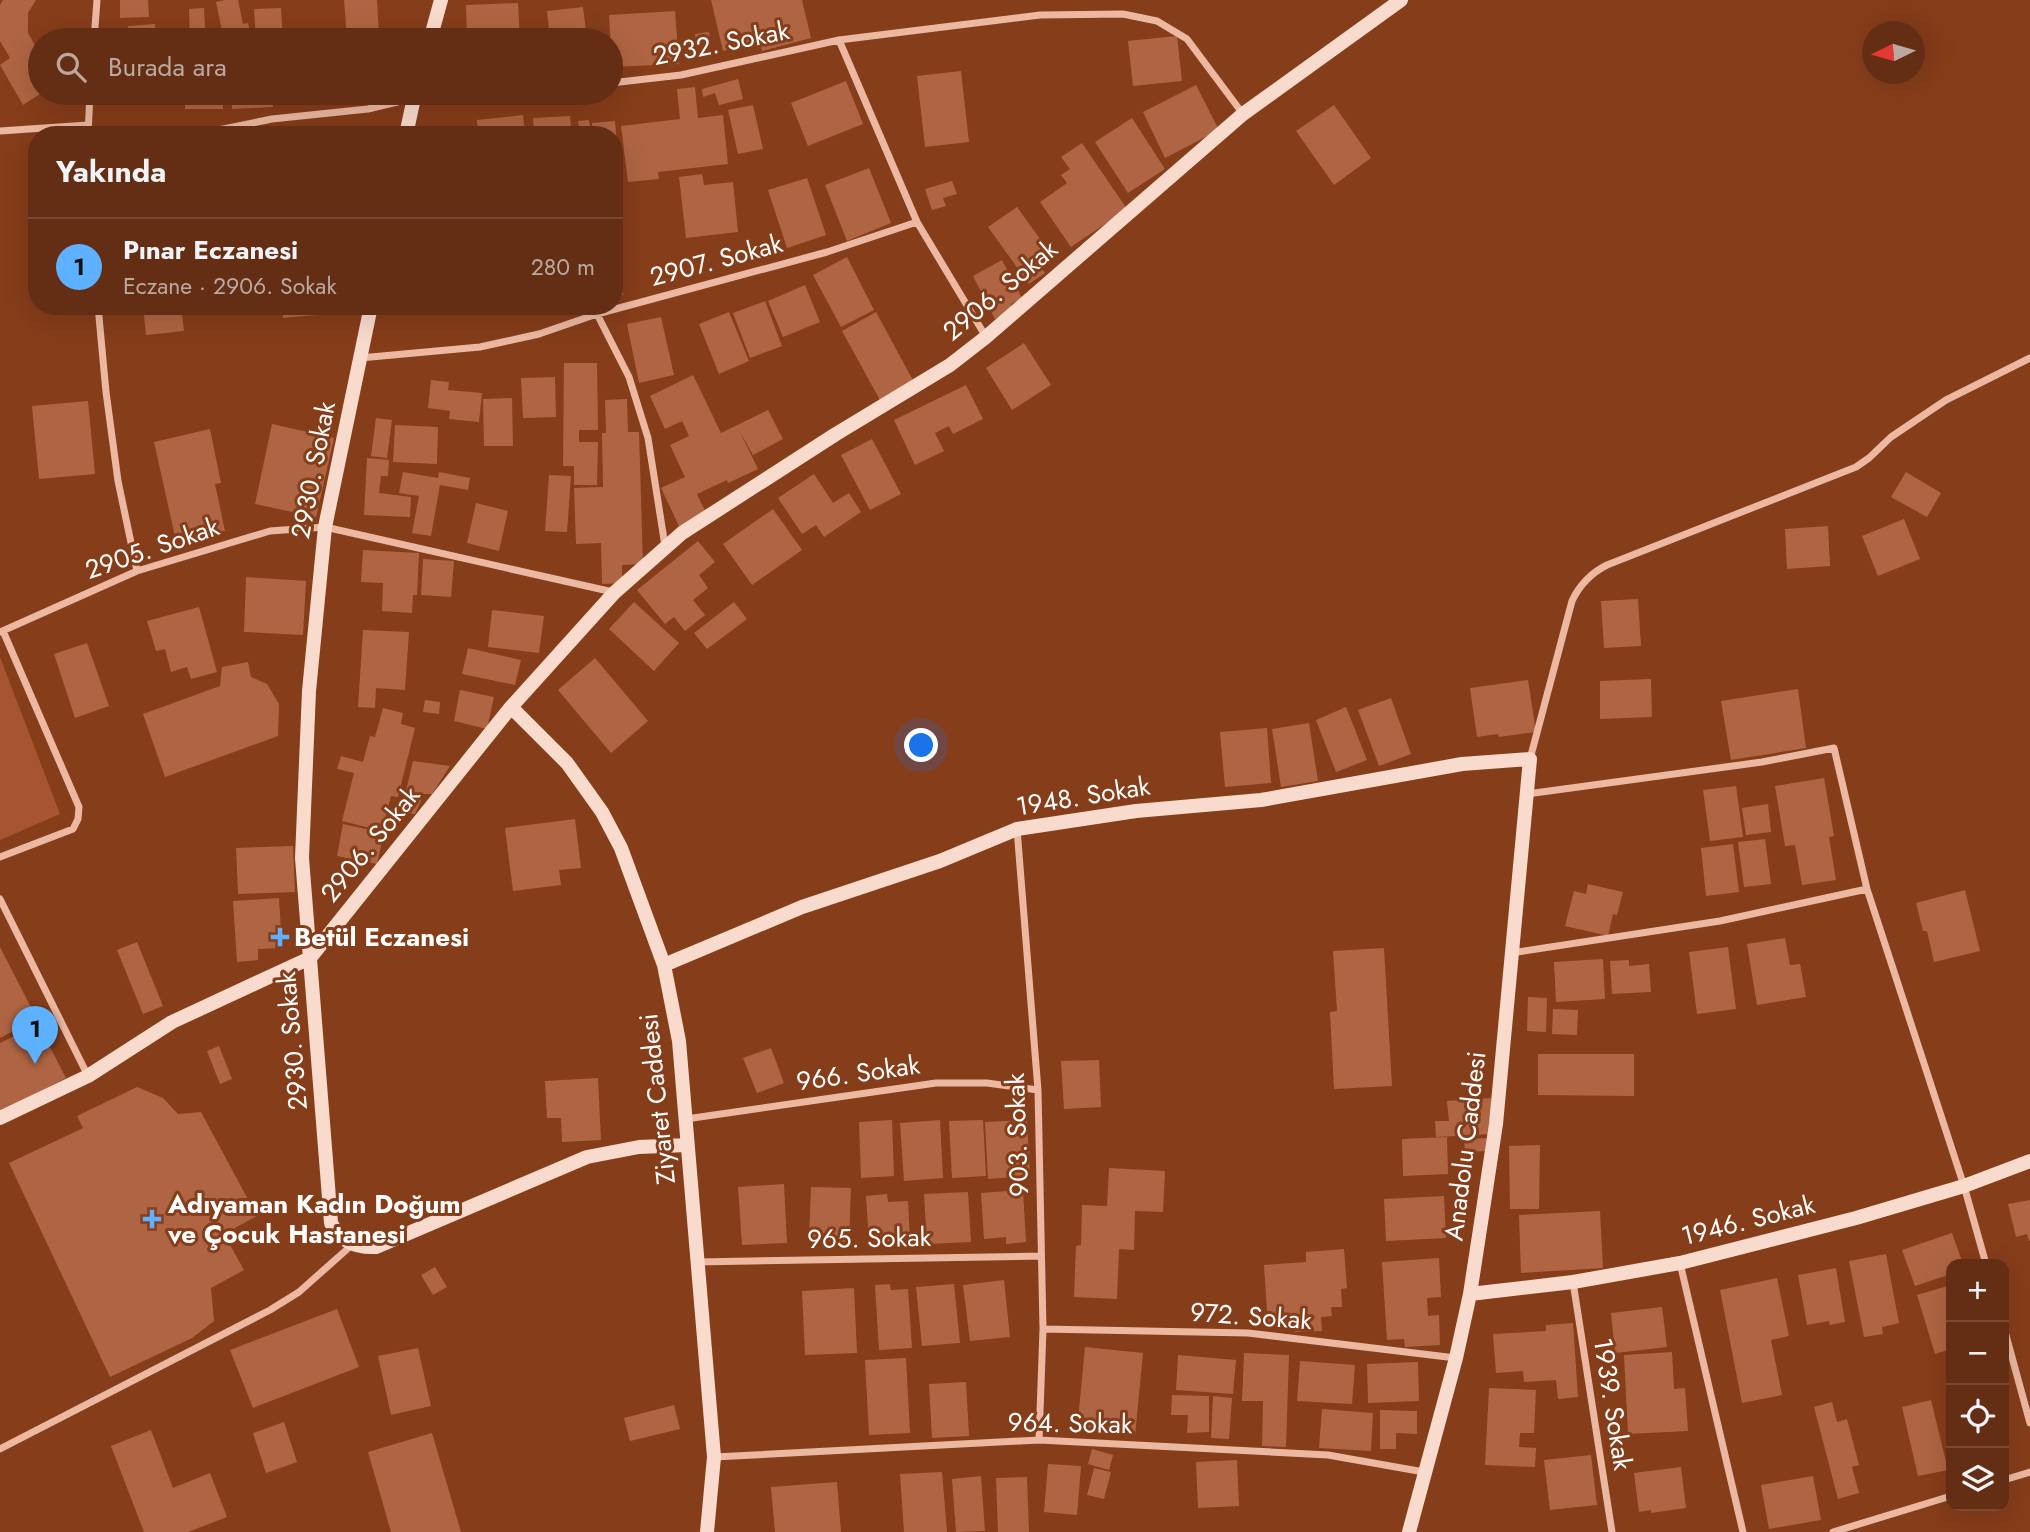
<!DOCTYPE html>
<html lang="tr">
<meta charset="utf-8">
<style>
body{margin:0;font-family:Jost,sans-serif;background:#6c3a22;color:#f1f3f6}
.controls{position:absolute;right:21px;bottom:21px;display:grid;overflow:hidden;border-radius:14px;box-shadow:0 7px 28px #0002}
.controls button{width:63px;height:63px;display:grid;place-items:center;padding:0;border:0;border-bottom:2px solid #784a34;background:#642e14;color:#f1f3f6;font:35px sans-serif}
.compass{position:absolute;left:1862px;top:21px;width:63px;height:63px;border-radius:50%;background:#642e14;box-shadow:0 7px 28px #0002;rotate:265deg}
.you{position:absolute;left:922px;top:746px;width:24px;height:24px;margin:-18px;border:5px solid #fff;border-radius:50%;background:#1a73e8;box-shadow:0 0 0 10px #1a73e833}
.badge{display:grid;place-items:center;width:46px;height:46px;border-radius:50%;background:#5db1fe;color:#111;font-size:23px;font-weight:700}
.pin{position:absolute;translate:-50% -58px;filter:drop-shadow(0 2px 4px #0008)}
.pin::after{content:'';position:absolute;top:37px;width:24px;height:21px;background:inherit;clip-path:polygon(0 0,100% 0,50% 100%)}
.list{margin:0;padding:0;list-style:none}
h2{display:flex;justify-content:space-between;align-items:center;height:91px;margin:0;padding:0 28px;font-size:30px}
h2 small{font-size:23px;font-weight:400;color:#bba8a0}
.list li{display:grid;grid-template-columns:46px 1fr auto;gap:21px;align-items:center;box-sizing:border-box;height:98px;padding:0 28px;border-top:2px solid #784a34}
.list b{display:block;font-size:26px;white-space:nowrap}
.list p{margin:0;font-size:23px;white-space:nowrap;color:#bba8a0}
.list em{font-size:23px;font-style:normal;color:#bba8a0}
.icon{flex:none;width:38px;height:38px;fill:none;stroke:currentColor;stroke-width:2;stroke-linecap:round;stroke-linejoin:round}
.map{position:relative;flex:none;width:2030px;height:1532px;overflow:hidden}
.search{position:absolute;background:#642e14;box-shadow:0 7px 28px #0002;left:28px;top:28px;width:595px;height:77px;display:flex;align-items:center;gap:18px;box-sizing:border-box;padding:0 24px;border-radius:38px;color:#bba8a0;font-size:26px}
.panel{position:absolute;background:#642e14;box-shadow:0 7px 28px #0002;left:28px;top:126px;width:595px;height:189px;border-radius:28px}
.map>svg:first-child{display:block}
</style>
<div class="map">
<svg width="2030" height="1532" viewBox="0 0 2030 1532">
<rect width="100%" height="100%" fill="#863d1a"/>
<path fill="#a65530" d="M0 657 60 814 0 840Z"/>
<path fill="#af6543" d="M3 0H36L28 13V33L40 54V94L23 105 0 65 10 58 0 41V5Z
M120 0H148L149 17 120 18Z
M225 0H238L243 24 248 23 252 40H224L216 2Z
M344 0H377L379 35 347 37Z
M711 0H802L811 38 762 51 760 42 723 51Z
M518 3 520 40H467L466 5Z
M583 7 587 40H550L547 11Z
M204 8 205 29 221 28V40H190L189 9Z
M281 8 283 40H256L254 9Z
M675 11 679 64 612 67 609 15Z
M155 24 156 40H129L128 26Z
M709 32 710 42 696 43 695 34Z
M1177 36 1182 81 1133 86 1128 41Z
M961 71 969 142 925 147 917 76Z
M738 79 743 99 719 105 715 93 703 97 702 89Z
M846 81 863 124 808 146 791 103Z
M1196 85 1219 130 1165 158 1143 112Z
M695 87 698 118 723 115 728 164 658 172 659 179 628 182 621 126 680 119 677 89Z
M185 93H223V109H185Z
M231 93H272L273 107 232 109Z
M285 93H317V96H285Z
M753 105 763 149 738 154 728 110Z
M1334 105 1371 158 1334 185 1296 131Z
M523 115 525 135H478L477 120Z
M570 116 572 135H534L533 118Z
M1132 118 1165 169 1128 193 1095 142Z
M589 120 591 135H580L578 121Z
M615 121 618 157H614V135H593L592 123Z
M1082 143 1127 209 1071 247 1040 202 1067 183 1061 175 1070 169 1061 157Z
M869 168 891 223 847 241 825 185Z
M702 174 704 185 733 182 738 232 686 238 679 177Z
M807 178 826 235 787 248 768 190Z
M952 181 957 194 943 198 946 206 932 210 925 189Z
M1017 207 1053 257 1040 266 1045 273 1029 284 988 227Z
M614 235 623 295 614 296Z
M847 257 874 310 841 327 813 275Z
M1002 260 1022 298 1011 304 1014 309 995 319 973 276Z
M805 285 820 322 783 337 768 301Z
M765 301 782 346 750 358 733 313Z
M143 306H181L184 331 146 335Z
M282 306H337L338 313 283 318Z
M729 312 749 361 719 374 699 324Z
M876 312 915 384 881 402 842 331Z
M661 317 674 375 639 383 627 324Z
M1024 343 1051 385 1012 410 986 368Z
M564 363H597L598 430H579V442H598L597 485H574V466H563Z
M693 375 721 433 768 410 783 439 753 455 739 430 758 469 728 483 727 480 697 494 707 515 680 528 661 488 685 477 670 445 689 436 682 421 665 429 650 396Z
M555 377 556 417 523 418 521 378Z
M431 380 449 382 448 390 482 393 479 422 449 419 450 411 428 408Z
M966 385 983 419 953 434 949 426 935 433 944 451 915 465 894 420Z
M512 398 513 446H484L483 399Z
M627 399 628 432H639L643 564 622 565V583L602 584 601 543 576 544 574 488 603 487 602 433H606L605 400Z
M88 401 95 474 39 479 32 406Z
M376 418 392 420 387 458 371 456Z
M272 424 334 438 316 517 255 504Z
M395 425 438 427 437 464 393 462Z
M210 429 221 483 215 484 225 531 176 541 154 442Z
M872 439 901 494 870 510 841 455Z
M367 458 389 460 388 476H381L379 493 411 497 410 517 364 515Z
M403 472 438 478 439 472 470 478 468 490 440 485 431 536 412 533 419 496 399 493Z
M1906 472 1941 493 1927 517 1891 497Z
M814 474 833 503 849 493 861 512 824 537 816 525 802 534 778 498Z
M549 475 571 476 567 532 545 531Z
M476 503 508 511 499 551 467 543Z
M773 509 802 550 752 585 723 544Z
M1904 519 1920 559 1878 576 1862 536Z
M1828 526 1830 566 1787 569 1785 529Z
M698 541 715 562 699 575 708 588 693 600 705 615 685 631 674 617 665 624 637 590Z
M363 550 419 553 417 595H413L412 613 382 611 383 583 361 582Z
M423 559 454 561 451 597 421 595Z
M246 577 306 581 303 635 244 632Z
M1638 599 1641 646 1604 648 1601 601Z
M634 602 679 643 654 671 609 629Z
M734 602 747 619 707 649 694 633Z
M199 607 217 672 191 679 187 667 171 672 165 649 156 651 147 621Z
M492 610 544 616 539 653 488 647Z
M363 630 409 632 405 690 376 688 375 708 358 707Z
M87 643 109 706 75 718 54 654Z
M468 648 521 660 515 685 462 674Z
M595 658 648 721 611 753 558 690Z
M248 662 251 677 267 684 279 704 278 736 165 777 143 714 220 686 222 667Z
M1651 679 1652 717 1600 719V681Z
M1528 680 1536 732 1499 737 1498 734 1477 737 1470 688Z
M1798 689 1806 748 1731 760 1721 701Z
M460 690 494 697 487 729 454 721Z
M1391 698 1411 754 1379 766 1358 710Z
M425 700 440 702 439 714 423 712Z
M1346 707 1367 760 1336 772 1316 720Z
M383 708 403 713 401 724 415 728 398 797 391 796 382 831 342 821 354 773 337 769 341 756 363 762 370 736 375 737Z
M1309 723 1318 781 1281 787 1272 729Z
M1267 728 1271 783 1225 787 1220 732Z
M413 761 450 766 432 794H424L415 814 401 813Z
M1824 778 1834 836 1829 837 1836 880 1802 885 1795 845 1785 846 1775 786Z
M1736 786 1743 837 1710 841 1703 790Z
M1768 804 1771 832 1746 835 1742 808Z
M575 819 581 868 559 870 561 885 513 891 505 828Z
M343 824 384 833 377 864 337 856Z
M1765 839 1771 884 1744 887 1738 842Z
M1733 844 1739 892 1706 896 1701 848Z
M293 846 295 892 238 894 236 848Z
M1588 884 1623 892 1617 915 1613 914 1608 936 1565 926 1574 891 1586 894Z
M1965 890 1980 951 1934 962 1927 931H1923L1916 903Z
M279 898 282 948 258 949V960L237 962 233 901Z
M1785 938 1790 965 1800 964 1806 997 1757 1005 1747 944Z
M137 942 163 1006 143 1014 117 950Z
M0 947 37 1019 0 1038Z
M1728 947 1736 1009 1697 1014 1689 952Z
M1384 948 1392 1086 1334 1089 1330 1012 1337 1011 1333 951Z
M1603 959 1605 999 1556 1002 1554 962Z
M1629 960V966L1649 964 1651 992 1612 994 1610 961Z
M1528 997 1547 998 1546 1032 1527 1031Z
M1553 1009 1578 1010 1577 1035 1552 1034Z
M38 1024 66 1078 0 1112V1043Z
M219 1046 232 1079 220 1084 207 1051Z
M771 1048 784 1083 757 1093 743 1058Z
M1538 1054H1634V1096L1538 1095Z
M1099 1060 1101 1107 1064 1109 1061 1061Z
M598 1078 601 1140 562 1142 561 1118H547L545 1081Z
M137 1087 163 1098 178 1114 201 1112 257 1216 224 1234 244 1270 211 1288 214 1321 192 1338 110 1377 9 1163 83 1128 77 1116Z
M1491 1098 1492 1134 1436 1137 1435 1121H1449L1447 1101Z
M892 1120 894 1176 861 1178 859 1122Z
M940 1120 943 1178 904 1181 900 1123Z
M983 1120 986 1176 952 1178 949 1121Z
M1027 1120 1030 1176 988 1179 985 1122Z
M1447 1137 1448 1174 1403 1176 1402 1139Z
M1489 1138V1151L1465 1152 1464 1139Z
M1540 1145 1539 1209H1510L1509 1146Z
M1109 1168 1165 1171 1163 1212 1135 1211 1134 1250 1119 1249 1117 1299 1074 1297 1076 1246 1081 1245 1082 1205 1107 1206Z
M784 1184 787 1243 742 1245 738 1187Z
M811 1187 851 1188 849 1242 809 1240Z
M1023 1190 1026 1242 1006 1244V1237L984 1239 981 1193Z
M968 1192 971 1242 927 1244 924 1194Z
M887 1194 888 1202 908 1201 910 1240 869 1243 866 1196Z
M1444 1196 1446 1238 1386 1241 1384 1199Z
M2030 1200V1241H2029L2027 1234 2016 1237 2008 1204Z
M1600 1211 1603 1268 1521 1273 1519 1215Z
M1952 1233 1963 1264H1951V1274L1915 1286 1902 1250Z
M1344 1249 1347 1288 1341 1289 1342 1307H1331L1332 1316 1321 1317 1322 1331 1295 1332 1294 1324 1268 1326 1264 1265 1306 1262V1252Z
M1886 1254 1899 1323 1882 1327 1883 1334 1864 1337 1849 1261Z
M1439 1258 1441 1297 1427 1298 1428 1316 1439 1315 1440 1345 1405 1347 1404 1339 1387 1340 1382 1262Z
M435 1267 447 1287 433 1295 421 1275Z
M1836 1268 1845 1322 1830 1325 1829 1321 1807 1325 1798 1275Z
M1777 1278 1789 1336 1771 1340 1782 1395 1742 1403 1720 1290Z
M1004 1280 1010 1337 970 1341 963 1285Z
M890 1284 891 1290 908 1289 912 1348 879 1350 875 1285Z
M954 1284 960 1343 922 1346 916 1287Z
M1951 1285V1349L1935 1354 1917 1295Z
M854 1288 857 1353 805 1355 802 1291Z
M1662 1307 1667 1347 1615 1353 1611 1313Z
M337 1309 359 1367 253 1408 230 1350Z
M1573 1323 1578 1397 1558 1399 1556 1380 1524 1382 1523 1371 1496 1373 1493 1334 1546 1331V1325Z
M1085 1347 1143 1353 1135 1436 1077 1430Z
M418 1348 431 1406 391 1415 378 1356Z
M1672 1352 1674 1389 1685 1388 1688 1431 1628 1434 1624 1355Z
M1244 1353 1289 1355 1286 1447 1262 1446 1263 1401H1242Z
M1178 1355 1236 1360 1233 1394 1176 1390Z
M906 1358 910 1433 869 1435 865 1360Z
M1300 1361 1355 1365 1352 1404 1297 1401Z
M1418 1362 1419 1401 1368 1403 1367 1364Z
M966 1382 969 1436 932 1438 929 1384Z
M1489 1388 1536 1390 1534 1433H1520L1519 1447 1536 1448 1535 1467 1485 1465Z
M1172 1395 1209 1396V1432L1187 1433 1188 1415H1171Z
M1213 1396 1232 1398 1229 1439 1211 1438Z
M1931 1400 1948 1470 1918 1476 1902 1407Z
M1832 1402 1837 1422 1847 1419 1859 1465 1852 1467 1859 1493 1838 1499 1814 1407Z
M674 1405 680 1429 630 1441 624 1418Z
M1322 1409 1373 1413 1371 1451 1319 1448Z
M1380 1410 1417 1411V1434L1396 1433V1449H1380Z
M284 1422 297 1462 266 1473 253 1433Z
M151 1430 173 1488 210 1473 227 1517 188 1532H144L111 1446Z
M432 1433 461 1532H391L368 1452Z
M1092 1449 1113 1455 1109 1470 1088 1464Z
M1591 1455 1597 1505 1550 1510 1544 1460Z
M1237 1460 1239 1506 1198 1508 1196 1462Z
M1048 1464 1081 1466 1077 1515 1044 1512Z
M1681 1467 1686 1508 1651 1513V1510L1639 1512 1634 1473Z
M1094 1468 1111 1472 1104 1499 1087 1495Z
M942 1472 947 1532H904L900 1474Z
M981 1476 985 1531 956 1532 952 1479Z
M1813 1476 1821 1520 1769 1529 1761 1485Z
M1027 1477 1029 1532H998L996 1478Z
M837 1482 841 1532H775L771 1487Z"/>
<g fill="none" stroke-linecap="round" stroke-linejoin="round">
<path stroke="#ecb8a1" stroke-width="7" d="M94 40 97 0
M839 40 917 222 986 337
M611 83 681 75 839 40 1040 15 1123 14 1157 21 1187 39 1243 114
M0 131 88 125
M88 135 90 93
M194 135 272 119 368 109 414 98 460 93
M98 306 106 392 118 481 137 571
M597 314 629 377 648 438 665 546
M360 358 480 347 539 334 597 314 827 252 917 222
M0 632 137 571 270 531 325 527 613 592
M1530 759 1572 601C1580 584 1591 573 1607 565L1856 467 1869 458 1891 437 1946 400 2030 358
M1527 794 1762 762 1834 748 1867 889 1964 1186 1986 1264
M1017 829 1038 1090 1043 1329 1039 1440
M0 857 73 829 78 819 79 807 3 631
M0 899 88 1076
M1511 953 1720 921 1867 889
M686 1119 936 1083H987L1038 1090
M697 1262 1041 1256
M1680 1263 1743 1532
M1573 1282 1612 1532
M2004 1328 2030 1423
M1043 1329 1248 1333 1456 1358
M0 1449 270 1310 299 1292 353 1244
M714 1457 1039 1440 1328 1455 1424 1472
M2004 1480 2030 1472
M1833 1532 1951 1496"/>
<path stroke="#f9dbcd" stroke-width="14" d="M430 40 441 0
M406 135 415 93
M371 306 325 527 309 691 302 858 331 1223C340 1241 356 1248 376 1247L587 1157 639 1147 687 1145
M511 707 567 763 602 812 621 848 664 965 679 1041 714 1457 707 1532
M664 965 802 907 940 861 1017 829 1136 811 1261 800 1462 764 1530 759 1496 1124 1484 1203 1470 1294 1456 1358 1409 1532
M0 1118 88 1076 172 1022 310 958 511 707 614 593 682 533 836 434 950 365 986 337 1243 114 1401 0
M1470 1294 1573 1282 1680 1263 1856 1218 1964 1186 2030 1161"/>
</g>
<g fill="#5db1fe" stroke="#863d1a" stroke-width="2.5">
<path d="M276.5 926.5h7v7h7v7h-7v7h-7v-7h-7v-7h7z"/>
<path d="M148.5 1208.5h7v7h7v7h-7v7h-7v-7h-7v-7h7z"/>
</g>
<g text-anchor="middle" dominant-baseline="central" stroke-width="6" stroke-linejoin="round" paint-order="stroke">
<g font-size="26" fill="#fff" stroke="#863d1a">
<text transform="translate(721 43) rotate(-11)">2932. Sokak</text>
<text transform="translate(716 260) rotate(-15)">2907. Sokak</text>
<text transform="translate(1000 290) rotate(-40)">2906. Sokak</text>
<text transform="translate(313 470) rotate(-79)">2930. Sokak</text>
<text transform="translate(152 548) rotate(-19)">2905. Sokak</text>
<text transform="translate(1083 796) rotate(-9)">1948. Sokak</text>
<text transform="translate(370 844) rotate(-51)">2906. Sokak</text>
<text transform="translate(292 1041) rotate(-95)">2930. Sokak</text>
<text transform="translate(858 1073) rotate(-8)">966. Sokak</text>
<text transform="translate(657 1099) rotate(-96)">Ziyaret Caddesi</text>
<text transform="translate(1017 1135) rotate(-92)">903. Sokak</text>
<text transform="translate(1465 1146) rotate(-83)">Anadolu Caddesi</text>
<text transform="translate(1748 1220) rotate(-14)">1946. Sokak</text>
<text transform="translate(869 1238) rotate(-1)">965. Sokak</text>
<text transform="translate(1251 1316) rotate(4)">972. Sokak</text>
<text transform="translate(1613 1404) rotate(81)">1939. Sokak</text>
<text transform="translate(1070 1423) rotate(1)">964. Sokak</text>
</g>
<g font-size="26" font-weight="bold" fill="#fff" stroke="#863d1a" text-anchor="start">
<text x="294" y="937">Betül Eczanesi</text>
<text x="168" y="1204">Adıyaman Kadın Doğum<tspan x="168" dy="30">ve Çocuk Hastanesi</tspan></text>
</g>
</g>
</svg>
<div class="controls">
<button>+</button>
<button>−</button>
<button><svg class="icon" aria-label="locate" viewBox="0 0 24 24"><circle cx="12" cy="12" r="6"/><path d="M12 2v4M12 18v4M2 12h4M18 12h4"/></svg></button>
<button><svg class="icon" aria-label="layers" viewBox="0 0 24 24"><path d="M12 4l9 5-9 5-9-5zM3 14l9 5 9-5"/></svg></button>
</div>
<svg class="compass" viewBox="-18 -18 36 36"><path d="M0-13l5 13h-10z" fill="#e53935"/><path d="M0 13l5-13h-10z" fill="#bba8a0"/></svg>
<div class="you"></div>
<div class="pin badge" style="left:35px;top:1064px">1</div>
<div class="search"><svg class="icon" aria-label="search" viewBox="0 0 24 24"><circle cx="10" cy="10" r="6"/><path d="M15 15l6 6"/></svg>Burada ara</div>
<section class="panel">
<h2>Yakında<small></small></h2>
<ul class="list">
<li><span class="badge">1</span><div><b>Pınar Eczanesi</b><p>Eczane · 2906. Sokak</p></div><em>280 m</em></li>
</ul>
</section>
</div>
